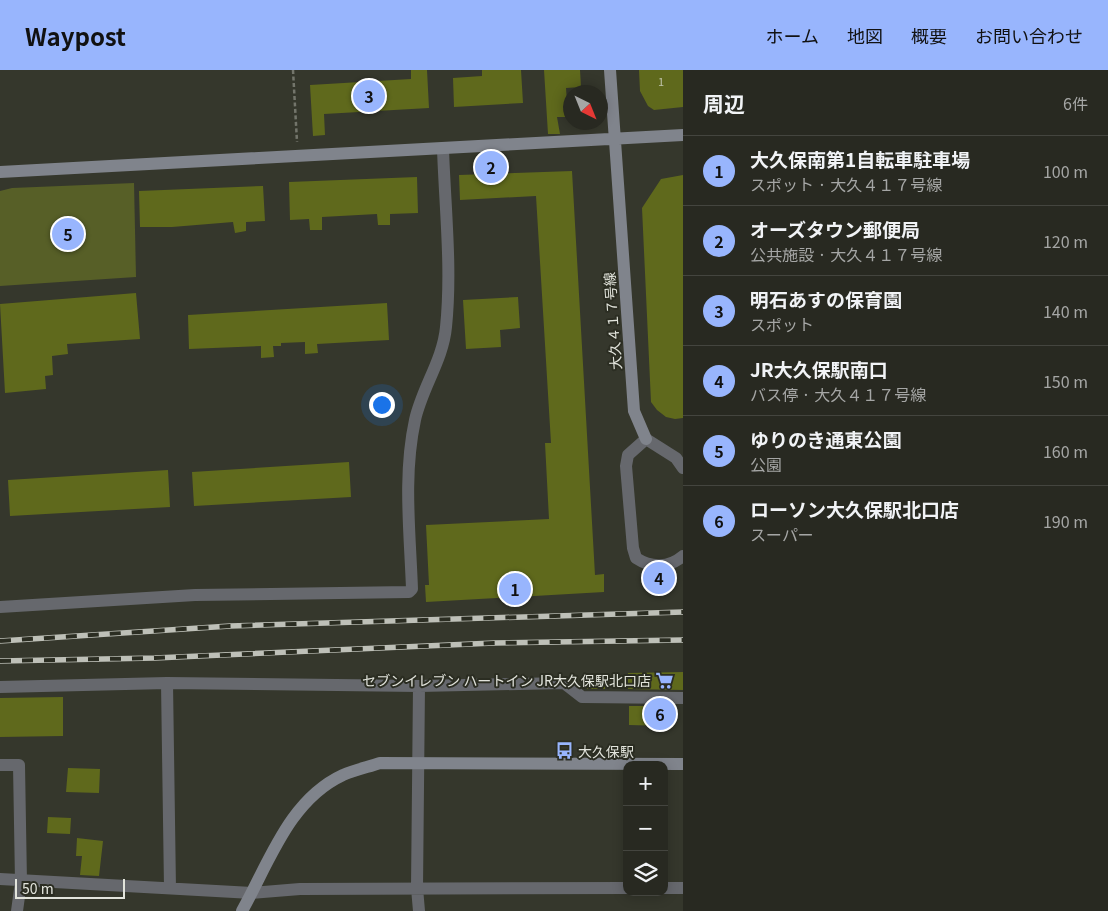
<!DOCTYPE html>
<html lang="ja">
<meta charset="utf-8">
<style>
body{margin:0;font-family:Georgia,"Noto Sans JP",serif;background:#30312a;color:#f1f3f6}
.controls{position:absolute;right:15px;bottom:15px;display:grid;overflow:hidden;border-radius:10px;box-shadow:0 2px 12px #0003}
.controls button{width:45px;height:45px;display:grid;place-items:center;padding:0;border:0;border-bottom:1px solid #44453f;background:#282921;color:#f1f3f6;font:25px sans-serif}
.compass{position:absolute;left:563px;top:15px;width:45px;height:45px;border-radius:50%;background:#282921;box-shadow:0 2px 12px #0003;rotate:137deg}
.scale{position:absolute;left:15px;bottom:12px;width:110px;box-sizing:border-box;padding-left:5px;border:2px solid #e2e4dc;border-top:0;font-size:14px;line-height:18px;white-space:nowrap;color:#e2e4dc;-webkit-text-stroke:4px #2b2d22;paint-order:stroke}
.you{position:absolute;left:381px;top:334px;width:18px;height:18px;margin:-12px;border:4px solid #fff;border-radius:50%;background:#1a73e8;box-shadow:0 0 0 8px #1a73e833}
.badge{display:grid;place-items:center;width:32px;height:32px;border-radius:50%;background:#98b5fd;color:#111;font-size:16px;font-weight:700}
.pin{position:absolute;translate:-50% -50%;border:2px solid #fff;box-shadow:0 1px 5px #0006}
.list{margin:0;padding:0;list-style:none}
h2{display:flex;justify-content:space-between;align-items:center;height:65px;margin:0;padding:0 20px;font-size:21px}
h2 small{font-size:16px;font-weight:400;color:#a5a6a5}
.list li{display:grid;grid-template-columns:32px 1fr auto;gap:15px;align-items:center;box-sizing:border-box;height:70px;padding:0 20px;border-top:1px solid #44453f}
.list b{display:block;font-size:19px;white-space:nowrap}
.list p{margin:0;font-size:16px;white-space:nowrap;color:#a5a6a5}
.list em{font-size:16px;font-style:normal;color:#a5a6a5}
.icon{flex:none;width:28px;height:28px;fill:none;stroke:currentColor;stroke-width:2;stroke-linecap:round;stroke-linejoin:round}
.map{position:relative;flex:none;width:683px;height:841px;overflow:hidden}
header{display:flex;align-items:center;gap:30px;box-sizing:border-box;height:70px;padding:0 25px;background:#98b5fd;color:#111}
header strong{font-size:24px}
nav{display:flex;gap:28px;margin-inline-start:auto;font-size:18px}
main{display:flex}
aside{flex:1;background:#282921}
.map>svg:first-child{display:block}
</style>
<header>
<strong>Waypost</strong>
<nav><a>ホーム</a><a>地図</a><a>概要</a><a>お問い合わせ</a></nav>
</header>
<main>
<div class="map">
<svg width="683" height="841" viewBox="0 0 683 841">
<rect width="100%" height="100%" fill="#35372c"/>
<path fill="#575f27" d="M134 113 136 207 0 216V121L12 118Z"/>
<path fill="#5f691c" d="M411 0H427L429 38 324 44 325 65 313 66 310 15 411 9Z
M482 0H521L523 33 454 37 453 8 482 6Z
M544 0H580L581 17 566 18 568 47H557L560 64H548Z
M639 0H683V37L654 40 648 36 640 21Z
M572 101 595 505 604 504V522L426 532 425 515H429L426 455 549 449 545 373H551L536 126 460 130 459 105Z
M683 105V348L675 349 666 347 657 340 651 332 642 138 661 109Z
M417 107 418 143 390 144V155H378L377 144 322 147V160H310L309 149 290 150 289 112Z
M263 116 265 151 246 152V161L235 163 233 152 172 157H140L139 121Z
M136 223 140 269 67 274 68 284 52 286 53 305 45 306 46 319 5 323 0 234Z
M518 227 520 258 500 260 501 277 466 279 463 230Z
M387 233 389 270 317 274 318 283 305 284V272L281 273V276H273L274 287 261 288V276L189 279 188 245Z
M349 392 351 427 194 436 192 402Z
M168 400 170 437 10 446 8 410Z
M683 602V620L628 619V603Z
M605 607V619H587V608Z
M63 627V666L0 667V628Z
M629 636H667L666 656 629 655Z
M68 698 100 699 99 723 66 722Z
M48 747 71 748 70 764 47 763Z
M77 768 103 771 99 806 80 805 82 786H76Z"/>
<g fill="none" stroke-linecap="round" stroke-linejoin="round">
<path stroke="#73756b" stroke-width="2.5" stroke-dasharray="4 2.5" stroke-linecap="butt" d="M293 0 297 72"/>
<path stroke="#66686d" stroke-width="12" d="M683 398 676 388 646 369 628 385 626 396 633 478 636 488C651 498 669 498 683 486
M0 537 195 525 409 522 412 519C410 463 403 405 415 350 422 318 443 290 446 257 452 199 445 138 443 79
M167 613 170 818
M419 616 417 818 419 841
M0 617 167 613 419 616 564 613 582 627 683 628
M0 695H19L21 812 17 841
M0 809 252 823 300 819 627 818
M664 818H683"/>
<path stroke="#80848c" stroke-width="12" d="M610 0 634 341 646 369
M0 102 683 65
M242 841C269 793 289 730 343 705 355 700 368 697 380 693L683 694"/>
<defs>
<path id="rail" d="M0 571 230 556 683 542
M0 591 155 588 494 573 683 570"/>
</defs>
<use href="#rail" stroke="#bec0b8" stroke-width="5.5"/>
<use href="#rail" stroke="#2b2d22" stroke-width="4" stroke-dasharray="11" stroke-linecap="butt"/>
</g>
<defs>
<symbol id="supermarket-bare" viewBox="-9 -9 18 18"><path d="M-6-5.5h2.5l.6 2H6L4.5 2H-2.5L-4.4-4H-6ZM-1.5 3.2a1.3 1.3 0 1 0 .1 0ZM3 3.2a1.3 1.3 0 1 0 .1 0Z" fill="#98b5fd" stroke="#2b2d22" stroke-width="2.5" paint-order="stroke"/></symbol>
<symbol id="bus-bare" viewBox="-9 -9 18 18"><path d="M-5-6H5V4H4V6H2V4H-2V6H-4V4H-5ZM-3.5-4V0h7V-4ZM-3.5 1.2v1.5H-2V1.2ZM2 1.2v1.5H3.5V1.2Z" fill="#98b5fd" stroke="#2b2d22" stroke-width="2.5" paint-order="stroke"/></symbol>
</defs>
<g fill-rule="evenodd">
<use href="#supermarket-bare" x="652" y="598" width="25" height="25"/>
<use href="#bus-bare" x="552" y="668" width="25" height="25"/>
</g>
<g text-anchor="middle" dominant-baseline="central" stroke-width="4" stroke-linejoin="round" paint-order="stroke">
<g font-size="11" fill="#c1c5ac">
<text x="661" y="11">1</text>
</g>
<g font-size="14" fill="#e2e4dc" stroke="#2b2d22">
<text transform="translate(612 251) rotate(-94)">大久４１７号線</text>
</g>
<g font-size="14" fill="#e2e4dc" stroke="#2b2d22" text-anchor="end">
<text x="651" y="610">セブンイレブン ハートイン JR大久保駅北口店</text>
<text x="578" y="681" text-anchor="start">大久保駅</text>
</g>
</g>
</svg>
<div class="controls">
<button>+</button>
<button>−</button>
<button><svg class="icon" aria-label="layers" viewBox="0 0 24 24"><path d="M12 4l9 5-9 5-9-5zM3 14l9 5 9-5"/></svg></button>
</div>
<svg class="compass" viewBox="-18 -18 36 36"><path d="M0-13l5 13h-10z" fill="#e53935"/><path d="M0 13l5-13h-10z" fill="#a5a6a5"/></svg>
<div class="scale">50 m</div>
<div class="you"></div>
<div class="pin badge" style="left:515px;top:519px">1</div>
<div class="pin badge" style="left:491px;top:97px">2</div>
<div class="pin badge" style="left:369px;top:26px">3</div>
<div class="pin badge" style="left:659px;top:508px">4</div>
<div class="pin badge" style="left:68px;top:164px">5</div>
<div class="pin badge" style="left:660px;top:644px">6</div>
</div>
<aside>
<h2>周辺<small>6件</small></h2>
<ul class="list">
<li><span class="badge">1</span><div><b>大久保南第1自転車駐車場</b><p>スポット · 大久４１７号線</p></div><em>100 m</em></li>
<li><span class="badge">2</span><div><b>オーズタウン郵便局</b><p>公共施設 · 大久４１７号線</p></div><em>120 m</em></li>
<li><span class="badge">3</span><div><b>明石あすの保育園</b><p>スポット</p></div><em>140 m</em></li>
<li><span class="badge">4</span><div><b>JR大久保駅南口</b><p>バス停 · 大久４１７号線</p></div><em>150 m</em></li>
<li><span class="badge">5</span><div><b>ゆりのき通東公園</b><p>公園</p></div><em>160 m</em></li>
<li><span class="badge">6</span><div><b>ローソン大久保駅北口店</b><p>スーパー</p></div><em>190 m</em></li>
</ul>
</aside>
</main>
